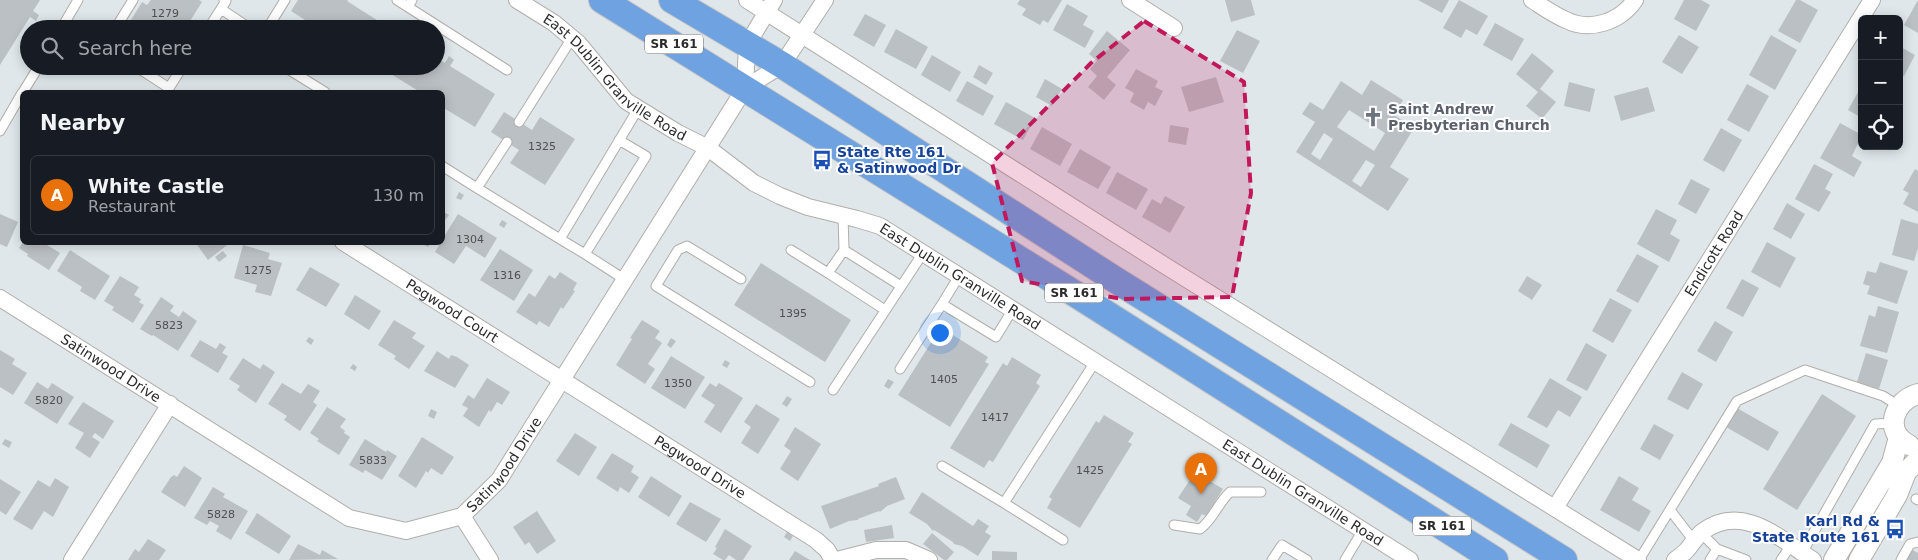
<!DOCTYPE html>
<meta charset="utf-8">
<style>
body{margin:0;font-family:"DejaVu Sans",sans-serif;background:#20242c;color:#f1f3f6}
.controls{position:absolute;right:15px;top:15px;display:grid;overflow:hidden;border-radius:8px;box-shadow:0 2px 12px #0003}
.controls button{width:45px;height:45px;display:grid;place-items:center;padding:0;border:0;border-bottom:1px solid #363941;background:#171b24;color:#f1f3f6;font:25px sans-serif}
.you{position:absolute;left:939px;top:332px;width:18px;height:18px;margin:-12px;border:4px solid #fff;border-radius:50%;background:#1a73e8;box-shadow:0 0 0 8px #1a73e833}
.badge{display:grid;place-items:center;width:32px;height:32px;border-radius:50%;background:#db2777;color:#fff;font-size:16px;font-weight:700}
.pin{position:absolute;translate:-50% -41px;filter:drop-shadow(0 1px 2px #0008)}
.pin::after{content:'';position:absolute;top:26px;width:18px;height:15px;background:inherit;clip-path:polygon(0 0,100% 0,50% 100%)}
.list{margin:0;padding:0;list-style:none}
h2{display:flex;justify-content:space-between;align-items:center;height:65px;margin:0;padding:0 20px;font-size:21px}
h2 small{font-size:16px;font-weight:400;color:#9ea1a6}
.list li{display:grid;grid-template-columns:32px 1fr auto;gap:15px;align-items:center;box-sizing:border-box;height:80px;margin:0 10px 10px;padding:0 10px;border:1px solid #363941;border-radius:8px}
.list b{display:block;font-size:19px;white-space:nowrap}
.list p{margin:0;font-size:16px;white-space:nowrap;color:#9ea1a6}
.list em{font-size:16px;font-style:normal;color:#9ea1a6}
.icon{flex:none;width:28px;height:28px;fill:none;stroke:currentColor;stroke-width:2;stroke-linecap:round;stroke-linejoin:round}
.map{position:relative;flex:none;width:1918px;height:560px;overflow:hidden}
.search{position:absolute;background:#171b24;box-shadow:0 2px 12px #0003;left:20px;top:20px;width:425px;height:55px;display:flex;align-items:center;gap:12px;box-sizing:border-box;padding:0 18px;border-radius:28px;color:#9ea1a6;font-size:19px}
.panel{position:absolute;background:#171b24;box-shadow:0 2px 12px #0003;left:20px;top:90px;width:425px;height:155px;border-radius:8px}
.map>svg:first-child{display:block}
</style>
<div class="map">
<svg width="1918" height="560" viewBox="0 0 1918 560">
<rect width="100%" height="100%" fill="#dfe7eb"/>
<path fill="#bbc0c4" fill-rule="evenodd" d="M0 0H40L33 11 39 15 36 21 30 17 0 65Z
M151 0H199L202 2 185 29H133L136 23 131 20 142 2 147 5Z
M298 0H348L347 1 391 29H319L291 11Z
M1020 0H1062L1048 23 1043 20 1040 25 1022 15 1026 9 1017 4Z
M1225 0H1251L1255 15 1231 22Z
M1418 0H1449L1442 13Z
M1459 0 1488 16 1477 35 1466 29 1461 38 1443 28Z
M1684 0H1701L1710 5 1696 31 1674 19Z
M1796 0H1800L1818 10 1800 43 1778 31Z
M1918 0V33L1904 25Z
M1067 4 1088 16 1083 25 1094 31 1085 48 1053 30Z
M865 14 886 25 874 47 853 35Z
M1495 23 1524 39 1512 61 1483 45Z
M896 29 928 47 916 69 884 52Z
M1237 30 1260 41 1243 73 1220 61Z
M1107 31 1130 50 1107 77 1116 85 1104 100 1088 87 1097 76 1090 69 1097 61 1089 54Z
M1679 35 1699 47 1682 74 1662 62Z
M1771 35 1797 50 1775 90 1749 75Z
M1899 46 1915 55 1904 76 1899 73Z
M1532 53 1554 71 1540 89 1556 102 1542 119 1526 106 1538 92 1516 74Z
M932 55 961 72 950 92 921 75Z
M449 56 454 60 450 66 495 94 475 127 442 107V92H420L378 66H436V57L445 63Z
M979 65 993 73 986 85 973 77Z
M1136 69 1158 81 1155 87 1163 91 1155 106 1148 102 1144 110 1130 102 1134 93 1125 88Z
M1216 77 1224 102 1189 112 1181 87Z
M1045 79 1062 89 1052 106 1036 97Z
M1371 80 1403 100 1394 115 1414 128 1390 167 1409 179 1388 211 1296 152 1315 122 1302 114 1310 102 1323 110 1341 81 1362 95ZM1349 110 1385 133 1374 151 1337 127ZM1324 133 1333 139 1320 160 1311 154ZM1366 160 1375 165 1361 187 1352 181Z
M967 81 994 96 983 116 956 101Z
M1569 82 1595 89 1590 112 1564 106Z
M1747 84 1769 96 1749 132 1727 120Z
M1862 85V118L1848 110Z
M1648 87 1655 111 1621 121 1614 96Z
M1006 102 1035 118 1023 140 994 124Z
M504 112 532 130 540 117 575 139 545 185 510 163 519 150 491 132Z
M1840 123 1862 135 1852 156 1862 162 1854 177 1820 158Z
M1170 125 1189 128 1186 145 1168 142Z
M1042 127 1072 144 1060 166 1030 149Z
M1721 128 1742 140 1724 172 1703 160Z
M1080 149 1111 167 1098 189 1067 172Z
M1814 164 1833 174 1825 189 1831 192 1819 212 1795 199Z
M1915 169 1918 171V212L1903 204 1909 193 1903 190Z
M1117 172 1148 189 1136 210 1106 193Z
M1691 179 1710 189 1696 214 1678 204Z
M459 192 464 195 461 200 456 198Z
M1165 196 1185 207 1170 233 1142 217 1152 199 1161 204Z
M1787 203 1805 214 1791 239 1773 229Z
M1656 209 1677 220 1670 234 1680 240 1669 262 1637 244Z
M442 211 449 215 442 224Z
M0 214 18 222 7 247 0 244Z
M458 214 497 238 485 258 466 246 454 264 435 252 441 242H442V240Z
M1901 219 1918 224V248L1914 261 1892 255Z
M502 220 507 223 504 228 499 225Z
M23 242H49L47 245 60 253 49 270 27 256 28 254 19 248Z
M195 242H231L208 260Z
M420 242H431L428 247Z
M1767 242 1796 258 1780 288 1751 272Z
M243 245 270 253 268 259 282 263 271 296 255 292 257 285 234 278Z
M500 249 533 270 514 301 480 280Z
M70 250 110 276 95 300 80 291 82 287 57 271Z
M223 251 227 256 219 262 215 257Z
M1637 254 1659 266 1638 303 1616 291Z
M1880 262 1908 271 1897 304 1867 294 1870 286 1863 284 1867 271 1876 273Z
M761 263 851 320 825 362 734 305Z
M310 267 340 284 326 307 296 290Z
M560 272 577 283 573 290 575 291 563 309 561 307 549 327 539 321 537 325 516 312 529 293 535 297 549 275 555 279Z
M120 276 139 287 134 295 141 299 139 302 144 305 133 323 112 310 114 307 104 301Z
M1527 276 1542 285 1532 300 1518 291Z
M1742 279 1759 288 1743 317 1726 308Z
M355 295 381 311 369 330 344 314Z
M161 297 174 306 170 311 179 317 183 311 197 321 178 351 153 335 152 336 140 329Z
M1610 298 1632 310 1613 343 1592 331Z
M1878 306 1899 312 1887 353 1860 346 1869 315 1875 317Z
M394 320 416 333 412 338 425 346 409 369 394 359 396 356 378 345Z
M642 320 660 331 655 338 662 343 648 364 655 369 645 384 616 365 632 339 630 338Z
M1715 321 1733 332 1716 362 1697 351Z
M937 325 988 357 985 362 989 364 950 427 898 395 932 341 928 340Z
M309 337 314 340 311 345 306 341Z
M671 338 676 341 671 348 667 345Z
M200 340 216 349 220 343 226 347 222 353 228 356 218 373 190 356Z
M1586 343 1607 355 1587 391 1566 380Z
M0 350 15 359 12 364 27 373 13 395 0 387Z
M437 351 449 359 451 355 457 357 469 365 455 388 424 371Z
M1866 353 1888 360 1879 389 1857 382Z
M671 356 705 377 685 409 651 388Z
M1012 357 1041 375 1036 383 1040 386 993 462 989 460 984 468 950 448 1003 363 1007 366Z
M243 358 260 369 263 364 275 372 256 403 237 390 240 386 229 379Z
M725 360 730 363 727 368 722 365Z
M353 364 357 367 355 371 350 368Z
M1682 372 1703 384 1688 410 1667 399Z
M487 378 510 392 502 405 497 402 491 412 489 410 479 427 463 416 468 408 462 405 468 395 474 399Z
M1550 378 1582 397 1570 417 1558 410 1547 428 1527 417Z
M888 379 894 382 889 389 884 386Z
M37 382 48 389 52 383 74 397 57 424 24 403Z
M282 383 301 394 308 384 320 391 313 402 317 405 300 431 284 420 287 416 268 404Z
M710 383 716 387 719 383 743 398 721 433 704 422 715 405 701 396Z
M1822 394 1856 416 1797 510 1763 489Z
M787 396 792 399 787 407 782 404Z
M83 402 114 421 103 439 95 433 92 437 100 442 90 458 75 448 84 433 68 424Z
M756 404 780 419 758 454 741 443 751 427 744 422Z
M327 407 346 419 340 427 345 431 344 433 350 437 339 455 317 441 319 439 310 433Z
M1737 408 1779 432 1768 451 1726 427Z
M431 409 437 412 434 419 428 416Z
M1104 415 1134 433 1128 442 1132 444 1080 528 1047 508 1052 499 1049 497 1096 421 1099 423Z
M1511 423 1550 445 1537 468 1498 445Z
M1654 424 1674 435 1660 460 1640 449Z
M795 427 821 444 798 481 780 469 791 451 784 446Z
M575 433 597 447 579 476 556 461Z
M422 437 454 457 442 475 431 468 428 473 426 471 416 488 398 476Z
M5 439 12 442 9 448 2 444Z
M365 439 386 452 387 450 397 456 382 480 365 470 363 473 349 465Z
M612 453 634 466 631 472 639 477 629 493 620 487 618 492 596 478Z
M184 466 202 478 185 507 161 492 171 477 174 475 177 477Z
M1195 472 1223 489 1206 516 1202 514 1197 522 1186 515 1191 506 1178 498Z
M651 476 682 496 669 517 638 497Z
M1619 476 1639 488 1632 500 1651 511 1639 532 1600 510Z
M896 477 905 499 887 506 880 512 879 511 858 519V520L849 521 830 529 821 506 879 486 878 484Z
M55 478 69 487 53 517 44 511 32 530 13 519 38 480 50 487Z
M0 479 21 492 6 515 0 511Z
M213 487 225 494 223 497 248 511 231 540 216 531 219 526 210 521 207 525 194 518Z
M922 492 973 526 978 519 989 526 985 532 991 536 978 556 962 546 954 544 953 542 934 530 933 531 927 524 909 513Z
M690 502 721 519 706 542 676 524Z
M537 511 556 541 537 554 529 542 525 545 513 527Z
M257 513 291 536 279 554 245 533Z
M892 525 894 538 866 542 864 530Z
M725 529 752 546 743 560H736L729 555 725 560H723L713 554 717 548 715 547Z
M787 532 793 536 790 541 784 537Z
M932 533 954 552 947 560H944L923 544Z
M148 539 166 550 159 560H128L135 549 139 552Z
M298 544 320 555 322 550 338 559 289 560Z
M1911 549 1918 553V560H1906Z
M795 551 810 560H789Z
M992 551 1017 552V560H992Z"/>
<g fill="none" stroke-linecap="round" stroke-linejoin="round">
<defs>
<path id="service" d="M397 0 408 7 412 0
M408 7 507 70
M221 9 251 29
M61 29 78 0
M115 29 133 0
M208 29 226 1 224 0
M267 29 285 0
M135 66 169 88 183 66
M283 66 325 92
M23 92 39 66
M519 122 572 38
M0 131 22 93
M619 140 646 156 585 254 560 239 638 109
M442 166 477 188 507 142
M477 188 560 239
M791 250 828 273 844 250 843 215
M844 250 901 286
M585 254 624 279
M828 273 885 310
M959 276 942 304 996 337 1013 309
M741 279 687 246 678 250 656 286 810 382
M900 369 942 304
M833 390 923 253
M942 466 1004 503 1095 362
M1916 499 1918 500
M1004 503 1063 540
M1670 510 1694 541
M1174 525 1200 529C1213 520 1218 503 1230 492H1261
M1701 533 1717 549 1746 560
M1802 553 1875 424 1894 423
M1272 560 1282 545 1307 560
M1345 560 1363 530
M1639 560 1737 401 1805 370 1883 396 1899 406
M1710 560 1717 549
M1781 560 1791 545
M1901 560 1910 544 1918 542"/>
<g id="minor">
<path id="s1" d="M517 0 554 23 579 44 626 101 678 133 708 148 754 183 780 196 808 207 857 219 880 226 1410 560"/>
<path d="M747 0 1164 265 1638 560"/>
<path d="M1130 0 1174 28"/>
<path d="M1532 0C1543 7 1554 15 1566 20 1590 32 1620 22 1635 0"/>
<path d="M745 88 747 45 774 0"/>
<path id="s2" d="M343 242 816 540 827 550 833 560"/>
<path id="s3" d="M0 298 349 518 406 531 462 516 499 480 745 88 782 65 825 0"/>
<path id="s4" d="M1555 508 1872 0"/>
<path d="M462 516 490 560"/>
<path d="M72 560 170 404"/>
<path d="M837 560 876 550H906L929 560"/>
<path d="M1675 560C1679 557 1683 554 1687 550 1692 544 1696 537 1702 532 1742 502 1779 538 1813 560"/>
</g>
<path id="tertiary" d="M1909 445C1883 432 1893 401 1918 394
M1834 560 1892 463 1899 437
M1859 560 1897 495 1906 472 1918 460"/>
<path id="primary" d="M602 0 1077 295 1495 560
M672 0 782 65 1114 279 1564 560"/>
</defs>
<use href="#service" stroke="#b2aea8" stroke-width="11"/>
<use href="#minor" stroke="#b2aea8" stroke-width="18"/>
<use href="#tertiary" stroke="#b2aea8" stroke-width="22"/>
<use href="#primary" stroke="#c4c4c4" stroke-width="28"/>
<use href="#service" stroke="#fff" stroke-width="9"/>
<use href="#minor" stroke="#fff" stroke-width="16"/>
<use href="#tertiary" stroke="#fff" stroke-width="20"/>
<use href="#primary" stroke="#6fa2e0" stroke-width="26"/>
</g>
<path fill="#c2185b" fill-opacity="0.2" stroke="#c2185b" stroke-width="4" stroke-dasharray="10 6" stroke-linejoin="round" d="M1144 21 1244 82 1251 193 1232 297 1122 299 1022 281 992 163 1091 63Z"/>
<defs>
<symbol id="church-bare" viewBox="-9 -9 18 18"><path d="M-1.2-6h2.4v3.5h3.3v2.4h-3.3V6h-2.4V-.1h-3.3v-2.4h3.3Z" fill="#6b7280" stroke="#fff" stroke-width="2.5" paint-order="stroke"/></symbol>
<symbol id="bus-bare" viewBox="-9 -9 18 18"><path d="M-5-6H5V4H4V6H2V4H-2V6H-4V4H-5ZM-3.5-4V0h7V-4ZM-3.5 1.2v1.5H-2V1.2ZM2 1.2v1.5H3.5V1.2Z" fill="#1a4fb4" stroke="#fff" stroke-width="2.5" paint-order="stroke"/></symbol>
</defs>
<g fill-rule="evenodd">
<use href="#church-bare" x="1359" y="103" width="28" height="28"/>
<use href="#bus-bare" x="808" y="146" width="28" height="28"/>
<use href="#bus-bare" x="1881" y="515" width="28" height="28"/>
</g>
<g text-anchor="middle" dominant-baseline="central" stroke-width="4" stroke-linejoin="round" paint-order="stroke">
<g font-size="11" fill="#4f5051">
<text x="165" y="13">1279</text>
<text x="542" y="146">1325</text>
<text x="470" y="239">1304</text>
<text x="258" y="270">1275</text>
<text x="507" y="275">1316</text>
<text x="793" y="313">1395</text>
<text x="169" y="325">5823</text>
<text x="944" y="379">1405</text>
<text x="678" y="383">1350</text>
<text x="49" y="400">5820</text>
<text x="995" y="417">1417</text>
<text x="373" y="460">5833</text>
<text x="1090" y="470">1425</text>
<text x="221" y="514">5828</text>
</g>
<g fill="#fff" stroke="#6b6b6b" stroke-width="1">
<rect x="645" y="34.5" width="58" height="19" rx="4"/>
<rect x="1045" y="283.5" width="58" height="19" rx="4"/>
<rect x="1413" y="516.5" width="58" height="19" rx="4"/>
</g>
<g font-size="12" font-weight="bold" fill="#2b2b2b">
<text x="674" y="44">SR 161</text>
<text x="1074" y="293">SR 161</text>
<text x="1442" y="526">SR 161</text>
</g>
<g font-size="14" fill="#2b2b2b" stroke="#fff">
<text stroke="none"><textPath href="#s1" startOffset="126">East Dublin Granville Road</textPath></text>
<text stroke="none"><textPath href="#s4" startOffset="300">Endicott Road</textPath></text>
<text stroke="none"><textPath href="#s1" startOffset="531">East Dublin Granville Road</textPath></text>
<text stroke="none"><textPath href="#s2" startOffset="129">Pegwood Court</textPath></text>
<text stroke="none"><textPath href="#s3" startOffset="131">Satinwood Drive</textPath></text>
<text stroke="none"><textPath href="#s3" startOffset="596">Satinwood Drive</textPath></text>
<text stroke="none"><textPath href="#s2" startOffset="422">Pegwood Drive</textPath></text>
<text stroke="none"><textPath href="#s1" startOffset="936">East Dublin Granville Road</textPath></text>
</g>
<g font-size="14" font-weight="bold" fill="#5b616d" stroke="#fff" text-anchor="start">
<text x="1388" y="109">Saint Andrew<tspan x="1388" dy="16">Presbyterian Church</tspan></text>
</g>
<g font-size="14" font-weight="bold" fill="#164399" stroke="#fff" text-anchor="start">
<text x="837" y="152">State Rte 161<tspan x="837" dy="16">&amp; Satinwood Dr</tspan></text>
<text x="1880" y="521" text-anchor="end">Karl Rd &amp;<tspan x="1880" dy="16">State Route 161</tspan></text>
</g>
</g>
</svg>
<div class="controls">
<button>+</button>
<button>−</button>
<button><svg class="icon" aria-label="locate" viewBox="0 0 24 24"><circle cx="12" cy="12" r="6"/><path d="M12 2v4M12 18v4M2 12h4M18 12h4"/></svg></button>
</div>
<div class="you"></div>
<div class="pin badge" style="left:1201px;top:494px;background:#e8710a">A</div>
<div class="search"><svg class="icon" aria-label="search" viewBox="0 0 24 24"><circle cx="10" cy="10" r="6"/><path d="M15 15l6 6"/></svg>Search here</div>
<section class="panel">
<h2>Nearby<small></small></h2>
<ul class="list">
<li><span class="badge" style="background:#e8710a">A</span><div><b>White Castle</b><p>Restaurant</p></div><em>130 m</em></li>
</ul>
</section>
</div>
